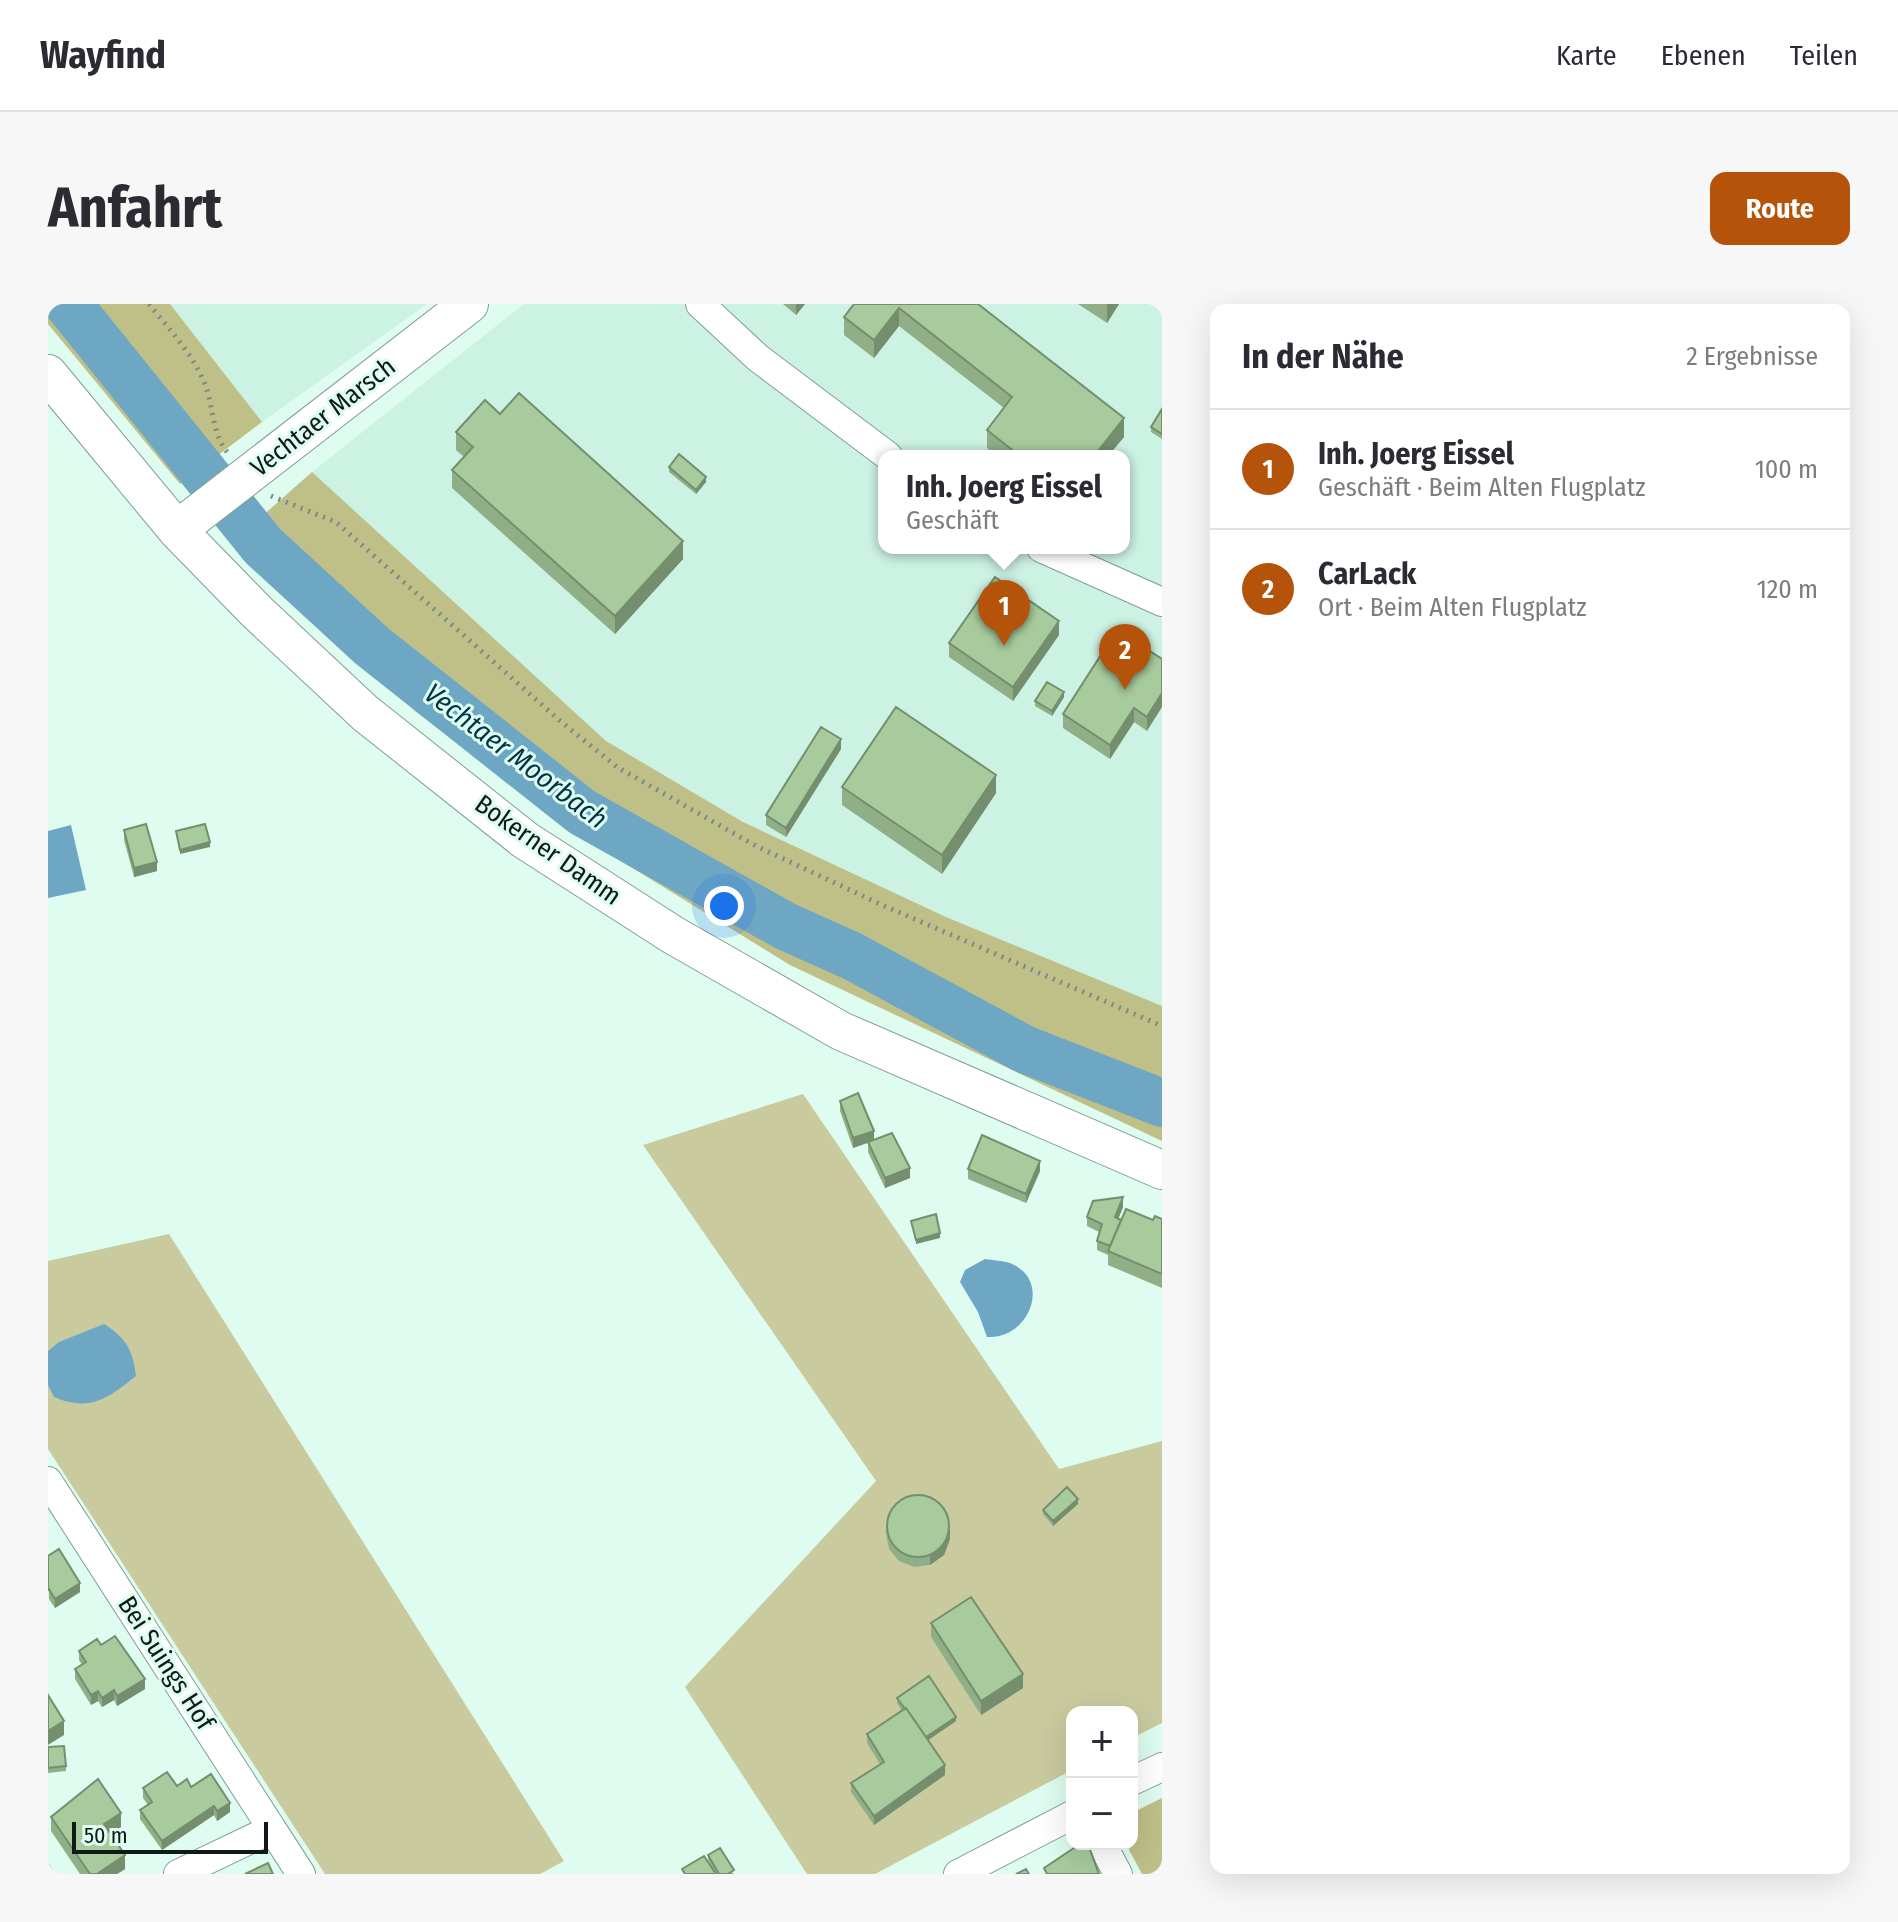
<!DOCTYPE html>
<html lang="de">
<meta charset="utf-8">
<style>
body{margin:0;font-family:"Fira Sans Condensed",sans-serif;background:#f7f7f7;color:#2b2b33}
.controls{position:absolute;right:24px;bottom:24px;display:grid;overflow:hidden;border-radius:16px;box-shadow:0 8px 32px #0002}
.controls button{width:72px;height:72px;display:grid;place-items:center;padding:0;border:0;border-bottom:2px solid #e1e1e2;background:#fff;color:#2b2b33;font:40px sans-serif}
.scale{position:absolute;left:24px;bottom:20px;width:196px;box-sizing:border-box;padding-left:8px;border:4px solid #0f1a16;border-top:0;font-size:22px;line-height:28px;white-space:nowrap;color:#0f1a16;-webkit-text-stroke:6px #defcf0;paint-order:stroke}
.you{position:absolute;left:676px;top:602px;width:28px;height:28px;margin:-20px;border:6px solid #fff;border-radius:50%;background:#1a73e8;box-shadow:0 0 0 12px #1a73e833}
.badge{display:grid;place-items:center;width:52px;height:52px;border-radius:50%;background:#b45309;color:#fff;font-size:26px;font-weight:700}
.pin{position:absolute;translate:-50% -66px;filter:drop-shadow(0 2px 4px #0008)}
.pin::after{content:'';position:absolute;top:42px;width:28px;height:24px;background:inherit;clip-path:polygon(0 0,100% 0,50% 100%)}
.popup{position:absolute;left:830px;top:146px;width:252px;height:104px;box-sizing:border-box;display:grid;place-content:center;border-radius:16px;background:#fff;filter:drop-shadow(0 2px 6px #0005);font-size:26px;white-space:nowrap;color:#7c7c81}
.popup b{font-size:30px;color:#2b2b33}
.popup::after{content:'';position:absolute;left:50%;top:100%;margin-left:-16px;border:16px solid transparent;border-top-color:#fff}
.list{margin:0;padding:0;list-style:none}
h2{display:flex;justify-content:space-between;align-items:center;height:104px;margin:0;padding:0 32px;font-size:34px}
h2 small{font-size:26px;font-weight:400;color:#7c7c81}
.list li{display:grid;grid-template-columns:52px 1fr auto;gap:24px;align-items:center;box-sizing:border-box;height:120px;padding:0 32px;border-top:2px solid #e1e1e2}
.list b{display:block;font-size:30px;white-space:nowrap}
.list p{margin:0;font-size:26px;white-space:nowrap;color:#7c7c81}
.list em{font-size:26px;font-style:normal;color:#7c7c81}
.map{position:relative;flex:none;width:1114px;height:1570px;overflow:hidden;border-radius:16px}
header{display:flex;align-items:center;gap:48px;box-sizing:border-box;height:112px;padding:0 40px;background:#fff;border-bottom:2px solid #e1e1e2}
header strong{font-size:38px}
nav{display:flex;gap:44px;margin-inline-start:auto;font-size:28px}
.intro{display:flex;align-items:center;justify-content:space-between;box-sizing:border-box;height:192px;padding:0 48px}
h1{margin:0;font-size:56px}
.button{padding:20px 36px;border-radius:16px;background:#b45309;color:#fff;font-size:28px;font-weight:700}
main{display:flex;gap:48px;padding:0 48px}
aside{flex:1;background:#fff;border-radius:16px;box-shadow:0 8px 32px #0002}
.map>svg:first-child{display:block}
</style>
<header>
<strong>Wayfind</strong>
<nav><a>Karte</a><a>Ebenen</a><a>Teilen</a></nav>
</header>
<div class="intro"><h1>Anfahrt</h1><a class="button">Route</a></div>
<main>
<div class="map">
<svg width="1114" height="1570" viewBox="0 0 1114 1570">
<rect width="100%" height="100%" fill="#defcf0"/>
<path fill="#cbf2e3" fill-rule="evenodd" d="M122 0H379L214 118Z
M476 0H1114V702L898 613 695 518 557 437 264 168ZM836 152H1076V244H836Z"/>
<path fill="#c9ca9e" d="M755 790 1011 1165 1114 1137V1419L1084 1434V1408H1024V1466L827 1570H759L637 1383 828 1177 595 841Z
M121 930 516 1557 492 1570H277L0 1145V957Z"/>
<path fill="#bfbf88" d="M0 0H122L214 118 132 180 0 20Z
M264 168 558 437 695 518 898 613 1114 702V837L742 661 539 536 367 407 186 237Z
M1114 1494V1570H1094L1078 1540H1084V1509Z"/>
<path fill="#6ea7c4" d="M23 521 38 586 0 594V527Z
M937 955C945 956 955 957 962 959 1005 976 981 1036 939 1033L930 1008 912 978 917 966Z
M56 1020C78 1034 85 1046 88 1072 59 1095 42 1108 6 1093L0 1081V1047L11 1038Z"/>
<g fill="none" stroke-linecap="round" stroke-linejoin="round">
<path stroke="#6ea7c4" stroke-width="48" d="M20 0 215 242 324 342 534 508 737 622 804 652 976 745 1114 799"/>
<defs>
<path id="street" d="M652 0 710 54 840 152
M993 244 1114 298
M0 1177 224 1525
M1084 1477 1114 1463
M1054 1540 1070 1570
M130 1570 224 1525 253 1570
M910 1570 1024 1511"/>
<path id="secondary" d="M0 70 129 226 208 307 317 409 477 536 625 631 793 727 1114 866
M129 226 421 0"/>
</defs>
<use href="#street" stroke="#829e93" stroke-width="30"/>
<use href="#secondary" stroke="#829e93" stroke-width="40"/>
<path stroke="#788c84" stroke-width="5" stroke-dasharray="2 6" stroke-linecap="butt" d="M101 0C120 24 144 49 156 78 166 101 163 129 180 149
M223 192 288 218 511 416 569 463 708 542 832 600 1114 722"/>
<use href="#street" stroke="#fff" stroke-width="28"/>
<use href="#secondary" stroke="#fff" stroke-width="38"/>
</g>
<path fill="#90af87" d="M735 0H757L748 11Z
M806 0H930L1076 133 1060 152H949L939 144V126L956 104 851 22 826 54 796 31V13Z
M1030 0H1071L1059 19Z
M1114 105V135L1103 128V123Z
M452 110 635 255 567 330 404 184V166L416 153 408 146V128Z
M621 163 658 178 648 190 621 168Z
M1011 331 965 397 901 353V339Z
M1114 355 1099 427 1086 418 1062 455 1015 424V410Z
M1016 393 1004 412 987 402V397Z
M793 445 738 533 718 521V511Z
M794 483 948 489 894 570 794 501Z
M76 526 109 567 86 573 76 536Z
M792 797 826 836 862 874 837 884 820 848V839L805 844 792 807Z
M920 865 992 867 978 899 920 875Z
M1075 903 1070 915 1073 916 1114 915V984L1060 961V951L1049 946V937L1051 928 1039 922V913Z
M1030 1200 1005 1222 995 1210V1206Z
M838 1220 902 1235 896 1251 882 1261 866 1263 851 1257 841 1245 838 1229Z
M0 1252 32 1288 7 1304 1 1295Z
M883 1319 975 1384 933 1411 883 1333Z
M53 1341 97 1385 69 1402 66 1396 54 1403 50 1397 43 1401 27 1375V1365L34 1361 31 1356V1347Z
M849 1394 908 1417 880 1436 897 1471 826 1521 803 1488V1479L832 1460 819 1439V1430L854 1407 849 1399Z
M0 1443 18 1462V1467L0 1469Z
M129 1482 143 1483 182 1508 169 1517 166 1511 114 1546 92 1515V1506L100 1501 95 1494V1484Z
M3 1513 73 1523 62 1530 77 1565 69 1570H32L3 1527Z
M660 1551 686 1570H668L660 1556Z"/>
<path fill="#758e6e" d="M749 0H757L748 11V1Z
M1060 0H1071L1059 19V1Z
M851 4V22L826 54V36Z
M1076 114V133L1060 152H1046Z
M658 173V178L648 190V186Z
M635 237V255L567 330V312Z
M1011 317V331L965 397V383Z
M1016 388V393L1004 412V407Z
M1114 389V403L1099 427V413Z
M1086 404V418L1062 455V441Z
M793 435V445L738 533V524Z
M948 471V489L894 570V551Z
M162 538V543L132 550V546Z
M109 558V567L86 573V564Z
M826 827V836L805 844V834Z
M992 857V867L978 899V890Z
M862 864V874L837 884V874Z
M1075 893V903L1067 923V913Z
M892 929V934L868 940V936Z
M1030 1195V1200L1005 1222V1217Z
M902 1225V1235L896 1251 882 1261V1252Z
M32 1279V1288L7 1304V1295Z
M975 1370V1384L933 1411V1397Z
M97 1375V1385L69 1402V1392Z
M66 1386V1396L54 1403V1394Z
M50 1387V1397L43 1401V1391Z
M908 1413V1417L876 1439V1434Z
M16 1417V1431L0 1441V1427Z
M897 1461V1471L826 1521V1512Z
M182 1499V1508L169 1517V1507Z
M166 1502V1511L114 1546V1537Z
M73 1509V1523L56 1534V1520Z
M77 1551V1565L69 1570H49Z"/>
<path fill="#a7cb9d" stroke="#758e6e" stroke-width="2" d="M806 0H930L1076 114 1046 152H972L939 126 964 93 851 4 826 36 796 13Z
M471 89 635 237 567 312 404 166 425 143 408 128 437 96 452 110Z
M1114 105V130L1103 123Z
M631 150 658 173 648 186 621 163Z
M947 273 1011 317 965 383 901 339Z
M1069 326 1114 355V389L1099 413 1086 404 1062 441 1015 410Z
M999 378 1016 388 1004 407 987 397Z
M848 403 948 471 894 551 794 483Z
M773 423 793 435 738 524 718 511Z
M98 520 109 558 86 564 76 526Z
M157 520 162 538 132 546 128 527Z
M810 789 826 827 805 834 792 797Z
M844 829 862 864 837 874 820 838Z
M934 831 992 857 978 890 920 865Z
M1075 893 1067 913 1073 916 1062 942 1049 937 1054 920 1039 913 1045 897Z
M1078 905 1105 916 1107 912 1114 915V970L1060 947Z
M888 910 892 929 868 936 863 917Z
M1019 1183 1030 1195 1005 1217 995 1206Z
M839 1222a31 31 0 1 1 62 0a31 31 0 1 1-62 0Z
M11 1245 32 1279 7 1295 1 1285 0 1286V1252Z
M923 1293 975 1370 933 1397 883 1319Z
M67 1332 97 1375 69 1392 66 1386 54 1394 50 1387 43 1391 27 1365 38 1358 31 1347 49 1335 53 1341Z
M881 1372 908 1413 878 1433 858 1404 857 1405 849 1394Z
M0 1391 16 1417 0 1427Z
M858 1404 897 1461 826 1512 803 1479 836 1458 819 1430Z
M16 1442 18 1462 0 1464V1443Z
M119 1468 129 1482 139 1475 143 1483 163 1470 182 1499 169 1507 166 1502 114 1537 92 1506 104 1498 95 1484Z
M50 1475 73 1509 56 1520 77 1551 49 1570H42L3 1513Z
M1032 1540H1040L1051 1570H999L996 1564Z
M672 1544 686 1566 680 1570H671L660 1551Z
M656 1552 668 1570H637L634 1565Z
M220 1559 225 1570H197Z
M0 1560 6 1570H0Z
M978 1565 981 1570H968Z"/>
<g text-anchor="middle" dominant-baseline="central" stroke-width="6" stroke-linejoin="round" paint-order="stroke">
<g font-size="26" fill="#0f1a16" stroke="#defcf0">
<text transform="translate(275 113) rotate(-38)">Vechtaer Marsch</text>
<text transform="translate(500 546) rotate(35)">Bokerner Damm</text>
<text transform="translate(118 1359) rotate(57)">Bei Suings Hof</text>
</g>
<g font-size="28" font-style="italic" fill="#003448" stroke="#defcf0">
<text transform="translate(468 452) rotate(37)">Vechtaer Moorbach</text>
</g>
</g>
</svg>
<div class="controls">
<button>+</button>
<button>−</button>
</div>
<div class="scale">50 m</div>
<div class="you"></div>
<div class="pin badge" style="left:956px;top:342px">1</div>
<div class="popup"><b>Inh. Joerg Eissel</b>Geschäft</div>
<div class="pin badge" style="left:1077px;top:386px">2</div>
</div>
<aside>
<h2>In der Nähe<small>2 Ergebnisse</small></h2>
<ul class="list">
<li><span class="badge">1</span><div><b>Inh. Joerg Eissel</b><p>Geschäft · Beim Alten Flugplatz</p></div><em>100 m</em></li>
<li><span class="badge">2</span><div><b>CarLack</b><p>Ort · Beim Alten Flugplatz</p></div><em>120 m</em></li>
</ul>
</aside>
</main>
